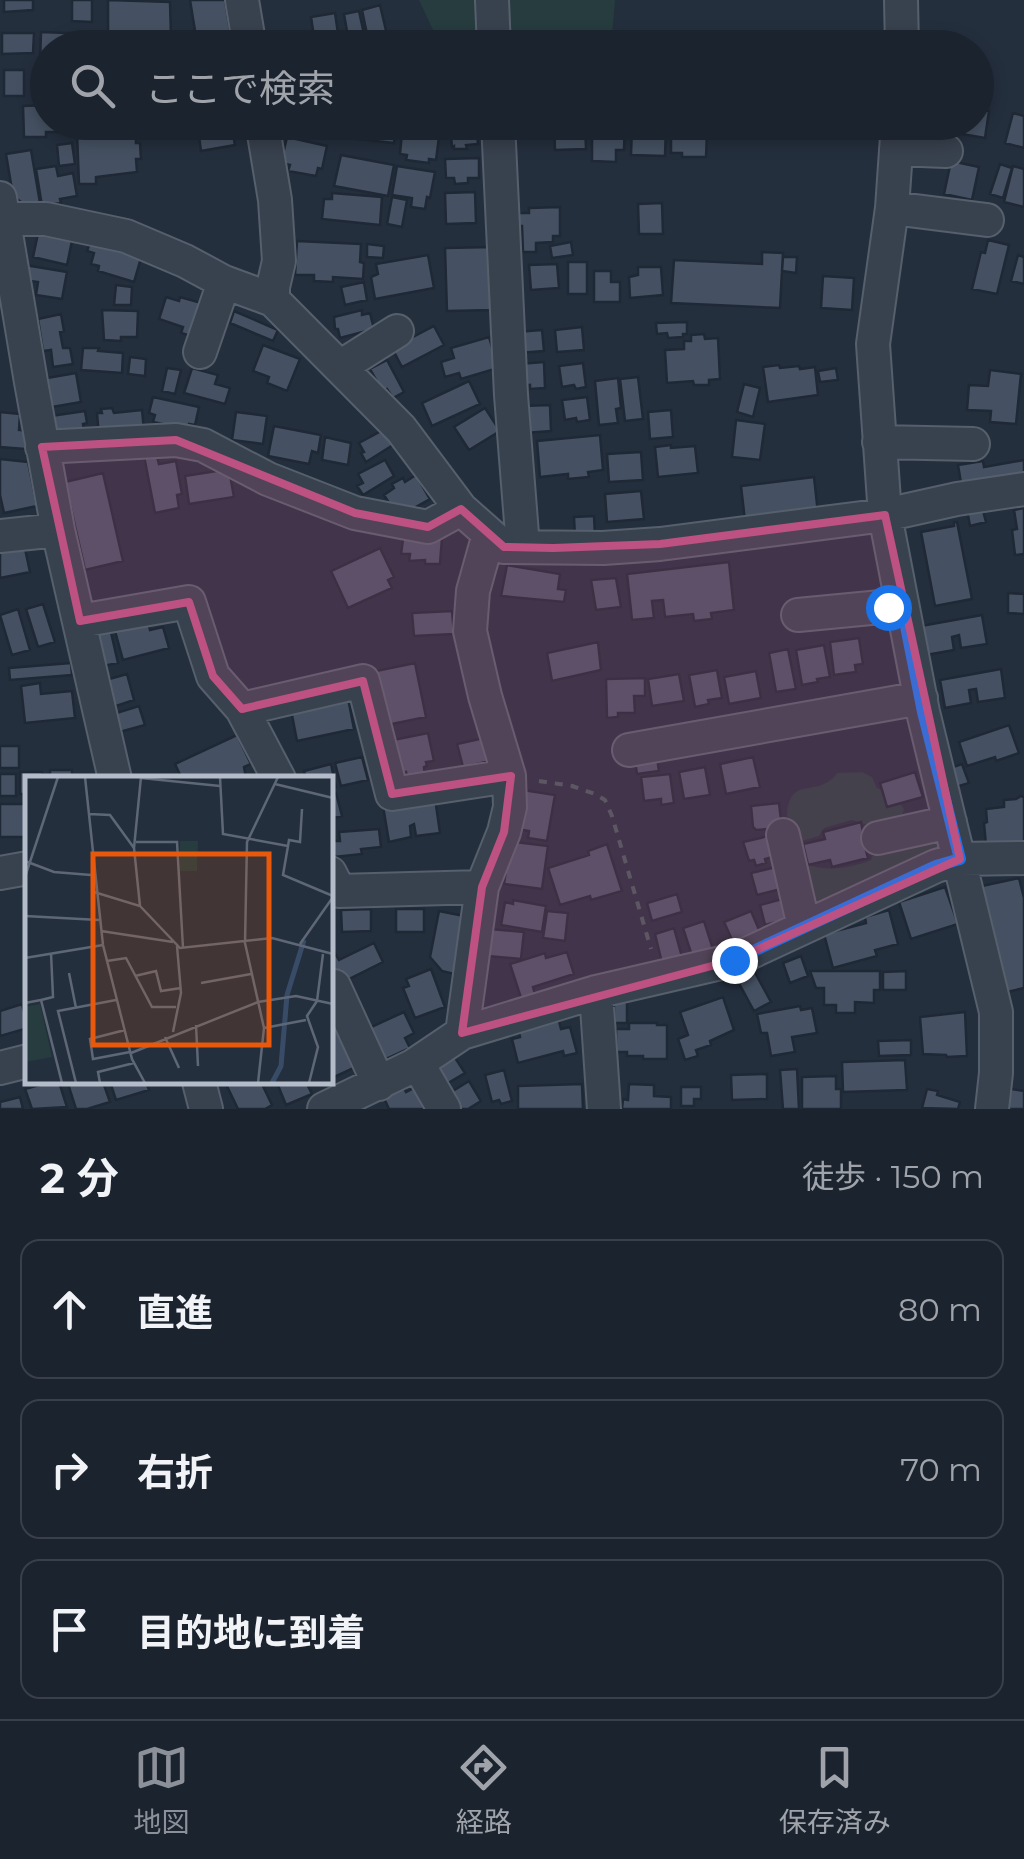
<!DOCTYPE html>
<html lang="ja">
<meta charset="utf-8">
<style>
body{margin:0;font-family:Montserrat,"Noto Sans JP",sans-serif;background:#242b36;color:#f1f3f6}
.stop{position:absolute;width:30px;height:30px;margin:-22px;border:8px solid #1a73e8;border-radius:50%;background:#fff}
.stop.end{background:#1a73e8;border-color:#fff;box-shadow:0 2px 10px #0008}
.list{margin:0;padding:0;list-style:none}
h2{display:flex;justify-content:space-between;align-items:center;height:130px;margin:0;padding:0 40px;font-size:42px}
h2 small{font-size:32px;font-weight:400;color:#a0a4aa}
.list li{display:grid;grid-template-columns:65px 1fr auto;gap:30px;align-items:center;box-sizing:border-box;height:140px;margin:0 20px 20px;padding:0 20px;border:2px solid #39404a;border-radius:20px}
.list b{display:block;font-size:38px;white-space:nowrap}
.list em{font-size:32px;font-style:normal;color:#a0a4aa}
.icon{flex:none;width:55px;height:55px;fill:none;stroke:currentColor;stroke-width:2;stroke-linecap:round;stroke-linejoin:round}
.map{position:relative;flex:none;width:1024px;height:1109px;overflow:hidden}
.search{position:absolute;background:#1b232e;box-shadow:0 5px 15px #0003;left:30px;right:30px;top:30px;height:110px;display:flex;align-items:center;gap:25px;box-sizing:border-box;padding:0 35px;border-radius:55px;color:#a0a4aa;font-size:38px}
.sheet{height:610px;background:#1b232e}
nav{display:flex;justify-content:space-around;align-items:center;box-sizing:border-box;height:140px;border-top:2px solid #39404a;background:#1b232e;font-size:28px;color:#a0a4aa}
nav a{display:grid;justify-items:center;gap:5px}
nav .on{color:#8c9099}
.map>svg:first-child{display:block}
</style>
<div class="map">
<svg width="1024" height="1109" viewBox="0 0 1024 1109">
<rect width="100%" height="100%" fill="#242f3e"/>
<path fill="#263c3f" d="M419 0H481L483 47H441Z
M504 0H615L611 47H505Z
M862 772 872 777 877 788 896 797 904 809 903 813 880 829 852 820 824 828 819 836 802 841 806 864C825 872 851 868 871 860L874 852 940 829 944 847 811 911 787 815C790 773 817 800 837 773Z"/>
<path fill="#455162" stroke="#1f2835" stroke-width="2.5" d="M4 0H33V10L4 12Z
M72 0H92V22L72 21Z
M108 0 170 2 171 37 108 35Z
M190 0H225L231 37 218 39 219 48H185L184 45 197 43Z
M380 5 388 39 369 44 362 10Z
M359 11 364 34 348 37 344 14Z
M335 13 338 33 314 37 311 17Z
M41 32 92 34 91 48H48V62H40Z
M2 33H34L33 53 2 54Z
M4 70H24V96H4Z
M48 105V122H65V132H46V137H24L23 106Z
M976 109 989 111 985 138 956 133 957 122H976Z
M1013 113 1024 116V148L1005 143Z
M197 122H231L235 145 201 151Z
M294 122H344L342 135 293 130Z
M349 122H396L394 143 347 138Z
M403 122H441L436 160 429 159V163L406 160 407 155 400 154Z
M554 122H585L586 149 555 150Z
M592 122H625L624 150H616V162L592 161Z
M476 123 478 144 466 145 467 149H454V146L452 147 450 125Z
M632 126 666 127 665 156 631 155Z
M671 126 703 127V132H707L706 157H682V153H671Z
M136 130V143H140L141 159H136L137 172 96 177V184H79L77 132Z
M287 137 327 146 322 169 318 168 316 176 288 171 290 165 281 163Z
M72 143 75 164 59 166 57 145Z
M31 150 40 203 25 205 13 196 6 154Z
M341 155 394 165 388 196 334 186Z
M479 158V178H468V183L455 184 454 178H446L445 159Z
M951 161 979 167 972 200 944 194Z
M1000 164 1012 168 1003 198 990 194Z
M56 166 58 176 73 173 77 196 60 199 61 203 42 206 36 169Z
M397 166 435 172 430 198 427 197 425 209 411 207 412 198 392 195Z
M1013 166 1024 169V207L1004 202Z
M475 192 476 223 446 224 445 193Z
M332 193 382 197 380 225 322 219 324 199H332Z
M392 197 407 200 402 227 387 224Z
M662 203 663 234H639L638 204Z
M560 207V236H553V242L536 243V252H523L522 226H512V213H529V208Z
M39 229 73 236 67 265 33 257Z
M92 237 143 251 134 282 98 271 99 266 91 264 94 253 87 251Z
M988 240 1009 245 997 294 972 289 981 252 985 253Z
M297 241 361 244 360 262 364 263 363 279 333 277V282L314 281V275H295Z
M571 242 573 255 552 258 550 246Z
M367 244 384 246 383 258 367 257Z
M492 247 493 310 447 311 445 248Z
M762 252 783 253 780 308 671 303 674 260 762 264Z
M428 255 434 288 375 299 371 277 378 274 376 264Z
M1018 255 1024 257V284L1011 281Z
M783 257H797L796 273 782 271Z
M568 262H587V294H568Z
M557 264 559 288 531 290 529 265Z
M25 265 67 272 62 299 36 295 38 282 23 280Z
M638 267H661L663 295 630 298 629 277 638 275Z
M594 271H611V282H620V302H594Z
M823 276 854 278 852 310 821 308Z
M364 282 367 300 345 305 341 287Z
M116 285 132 287 131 305H114Z
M166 297 179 301 180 297 205 304 195 337 181 333 183 327 159 319Z
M102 310 138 311 137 337H121V341L104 340Z
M362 310V315L370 313 374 329 340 338 338 329H335L334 317Z
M234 311 278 330 273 341 230 323Z
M61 314 64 331 60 332 63 348H70L73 364 53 367 51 350 43 351 38 319Z
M687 322V334H683V337L668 338 667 333 657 334 656 323Z
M434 326 444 345 402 367 392 348Z
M582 327 584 350 557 352 555 330Z
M542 330 544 351 518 353 516 332Z
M704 334 705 339 718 338 720 379 709 380V385H694L693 381 667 383 665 350 684 349V341H691V335Z
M489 337 498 368 461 379 459 373 445 377 441 362 454 358 451 348Z
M263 345 300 359 287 391 267 383 269 377 253 371Z
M83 348H99L98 351 123 353 122 373 81 370Z
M130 357 146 359 145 376 128 374Z
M387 360 404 392 393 398 387 389 383 392 370 369Z
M544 362 545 388 530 389V385L520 386 519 364Z
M583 363 586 387 576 389 574 385 562 387 559 366Z
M779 365 780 368 799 366 800 369 815 367 818 395 768 402 763 367Z
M167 368 181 370 175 394 162 391Z
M192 368 218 375 215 384 230 388 225 404 184 393Z
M836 368 838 380 820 382 818 371Z
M990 370 1021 374 1016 424 990 422 991 411 967 410 969 385 988 386Z
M76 373 81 402 52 407 47 378Z
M638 377 643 419 625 421 620 379Z
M618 378 621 408 616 409 618 423 599 425 595 381Z
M469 381 480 404 432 426 422 403Z
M744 384 760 388 753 417 737 412Z
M153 397 199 407 195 425 189 424 187 429 153 422 155 415 149 413Z
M587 397 590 420 577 422 576 418 565 420 562 400Z
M550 405 551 431 525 433 523 406Z
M112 408 114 413 142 410 144 431 99 436 97 413H102L101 409Z
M485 408 500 431 469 450 454 427Z
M671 410 673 437 650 439 648 412Z
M85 411 87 423 83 424 84 433 54 437 51 416Z
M0 412 20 414 19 430 27 431 25 449 0 447Z
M236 412 267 416 263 444 232 440Z
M736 420 765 424 760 460 732 457Z
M274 426 321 435 318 453 312 451 309 464 268 456Z
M383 430 393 445 366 462 361 453 364 452 359 443Z
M600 435 603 470 588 472 589 477 568 479V474L540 477 537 441Z
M325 437 351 443 348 465 322 460Z
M671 445V448L695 446 698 473 658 477 655 447Z
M641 452 643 480 609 482 607 454Z
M156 453 159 464 176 461 182 494 177 495 179 508 155 513 144 456Z
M0 459 28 462 37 506 4 513 0 495Z
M385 460 394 476 363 495 357 486 363 483 358 474Z
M1024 460V479L962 489 958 465 983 461 984 467Z
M229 469 234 497 189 504 185 476Z
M103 473 123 561 85 570 65 482Z
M416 475 430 499 398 517 384 495 394 488 392 484 403 478 405 482Z
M814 477 818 513 745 521 741 486Z
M641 491 644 519 607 522 605 494Z
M982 507 986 522 970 526 967 510Z
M1024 508V554L1015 555 1012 530 1017 529 1014 510Z
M594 516 595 536 575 537 574 517Z
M954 522H957L972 599 935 606 921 532 954 526Z
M442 538 440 564H425V560L409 561 410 554H401L403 539Z
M24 544 30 572 0 578V548Z
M380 548 394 577 388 580 392 588 348 608 331 571Z
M729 562 734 610 711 613 712 619 694 621 693 614 665 617 663 600 652 601 654 618 632 620 627 574Z
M507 565 560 574 558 589 566 590 564 602 501 596Z
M616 578 621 607 596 610 591 580Z
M1008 593 1024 594V614L1008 613Z
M43 604 55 642 38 647 26 609Z
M18 609 30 650 12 655 0 615Z
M452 611 454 634 414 636 412 613Z
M982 615 987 644 961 648 959 635 952 637 954 650 926 655 921 626Z
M148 622 150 630 163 627 169 648 123 660 115 631Z
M110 628 118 663 98 667 91 632Z
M859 638 863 664 855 665 856 672 834 675 830 642Z
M598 642 601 670 552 681 547 653Z
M824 645 830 677 817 679 818 682 802 685 796 650Z
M788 649 796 689 776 692 769 653Z
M71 663 72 675 10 680 9 668Z
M415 663 426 717 387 725 376 671Z
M1001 669 1005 698 978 702 976 689 969 690 971 703 945 708 940 680Z
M717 670 722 698 708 700 709 704 695 707 689 675Z
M756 671 761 698 729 704 724 677Z
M127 674 134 700 110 708 102 681Z
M679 674 684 701 652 706 648 679Z
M645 678V696H634L635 713H618V717L607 718 606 679Z
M40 683 41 694 72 691 75 718 25 723 21 686Z
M348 698 354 729 297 741 291 710Z
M139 706 145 725 116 733 110 715Z
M1009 725 1019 753 996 761 995 757 967 766 959 742Z
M428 733 434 761 426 762 427 766 424 767 425 775 408 779 406 772 395 774 388 741Z
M237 735 251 764 244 767 246 778 182 779 175 764Z
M484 738 490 761 463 767 457 744Z
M0 746H19V768H0Z
M362 757 368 780 341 786 335 763Z
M753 757 760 787 726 794 720 764Z
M657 758 659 771 637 774 635 761Z
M331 764 336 787 330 789V779H306L304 771Z
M962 764 969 783 956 787 950 768Z
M705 767 710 795 684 799 679 772Z
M50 770H72V779H50Z
M20 772H42V779H28V794H20Z
M915 772 923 797 887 807 880 783Z
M0 774H16V796H0Z
M670 774 674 803 661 805V799L644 801 641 777Z
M523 790 555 795 547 841 528 838 529 831 517 829Z
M336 793 342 816 330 819V795Z
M1021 796 1024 797V842L986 845 984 823 987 822 986 809 1004 807V800L1016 799Z
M435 798 440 833 416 836 414 824 410 826 411 837 389 842 383 806Z
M779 803 782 828 756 830 753 827 751 806Z
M0 804H28V837H0Z
M861 822 863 832 869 830 873 848 866 850 868 858 832 867 830 860 808 865 803 844 825 839 823 832Z
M379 829 381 847 361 849 362 854 334 857 333 841H340L339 832Z
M773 835 779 855 765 859 766 863 756 866 754 860 749 861 743 842Z
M515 842 548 846 542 889 504 884 509 849Z
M607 844 622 891 591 900 590 896 560 905 548 868 589 855 588 851Z
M780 866 785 888 757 895 751 873Z
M1019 878 1024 898V988L1007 992 982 886Z
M945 887 958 924 911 939 899 902Z
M677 894 682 912 652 921 647 903Z
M786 898 792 918 765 925 760 905Z
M513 900 546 906 542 932 501 925 505 902 513 904Z
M371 909V931L342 932 341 910Z
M396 909H424V932H396Z
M889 910 898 944 875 950 877 956 833 968 824 934 866 923 865 917Z
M439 911 464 916 454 974 442 971 430 957Z
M547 911 568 913 565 941 543 938Z
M751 911 760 932 738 944 736 940 733 942 724 922Z
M704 921 713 949 692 956 683 928Z
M674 928 682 957 662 963 655 934Z
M490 929 524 932 521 959 487 956Z
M374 943 383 962 345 981 341 971 336 973 330 958 336 955 339 960Z
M567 952 574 974 533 987 535 994 521 998 510 964 545 953 546 958Z
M801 956 808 976 790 983 783 963Z
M752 967 771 1002 754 1011 735 976Z
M431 969 445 1007 415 1018 403 988 409 986 406 979Z
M810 971H880V990H874V1003L855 1002V1013H836V1005H824V988H816Z
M906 971V990H883V972Z
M723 997 734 1030 710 1041 711 1045 696 1050 698 1056 685 1060 678 1039 688 1035 680 1012Z
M614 1002H627V1023H614Z
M22 1004 28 1028 0 1036V1011Z
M800 1006 801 1010 812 1008 817 1033 792 1037 795 1052 771 1056 767 1033H761L757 1014Z
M404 1012 414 1033 405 1038 410 1048 384 1060 369 1028Z
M965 1012 967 1056 947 1057 946 1055 923 1054 920 1017Z
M558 1017 561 1029 570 1027 577 1053 564 1056 563 1051 518 1063 512 1039 520 1037 518 1028Z
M629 1023H657V1025H667V1059H643V1056H627V1052H616V1029H629Z
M340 1029 358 1066 330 1079V1034Z
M911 1040V1055L879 1056 878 1041Z
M452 1053 465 1073 443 1086 431 1067Z
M905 1060 907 1090 843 1092 842 1062Z
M797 1069 799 1109H783L780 1070Z
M504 1070 512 1101 501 1104 499 1100 492 1102 485 1075Z
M767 1074V1099L732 1100 731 1075Z
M836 1076V1089H841V1109H802V1077Z
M469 1081 481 1101 468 1109H457L448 1094Z
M50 1082H59L67 1107 32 1109 25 1089Z
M76 1082H103L110 1102 87 1109H76L68 1084Z
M110 1082H146L149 1090 116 1100Z
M225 1082H261L272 1105 265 1109H238Z
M280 1082H306L312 1094 286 1105 277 1083Z
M582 1084 583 1109H518V1086Z
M629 1084 654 1085V1096L671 1097V1109H622L623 1099 628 1100Z
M403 1086 406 1092 416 1087 427 1109H389L383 1096Z
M681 1087H701V1099H694V1106H681Z
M927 1089 938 1091 937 1095 960 1102 958 1109 922 1108Z
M1011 1089 1024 1091V1109H1007Z
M20 1097 23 1109H0V1102Z"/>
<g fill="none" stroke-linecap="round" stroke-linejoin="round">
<defs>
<path id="minor" d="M242 0 250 48
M492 0 494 48
M901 0 902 48
M262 122 275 200 279 261 273 287V300
M498 122 511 395 523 547
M898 122 892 208 873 344 885 515 923 712 996 1012V1073L992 1109
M896 149 946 151
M0 198 31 382 58 530 115 779
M892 208 987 220
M4 219H46L126 236 185 261 224 282 273 300 401 429 461 509 504 547 603 548 660 544 885 515 957 499 1024 489
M200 352 224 282
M340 367 397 331
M879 442 973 444
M42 447 176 440 203 445 268 479 355 513 428 527 461 509
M0 536 58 530
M798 615 902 605
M80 621 189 602 213 676 242 709 279 779
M242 709 363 681 392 794 509 776
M629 750 921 698
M783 835 804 927
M878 838 950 822
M0 873 28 868
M330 873 339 891 482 887
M334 986 379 1084
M596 992 604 1109
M462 1033 482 887 504 832 510 807 509 776 485 696 470 631 473 591 489 534
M418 1064 444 1109
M0 1068 28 1061
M199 1082 206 1109
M324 1109 413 1066 462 1033 596 992 734 960 936 866 960 859 1024 858"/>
</defs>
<use href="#minor" stroke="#565f6c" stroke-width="36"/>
<path stroke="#44595c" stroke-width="4" stroke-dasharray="8 8" stroke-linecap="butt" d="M539 781 572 786 595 794 605 800 612 816 651 949"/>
<use href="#minor" stroke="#38414e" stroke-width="32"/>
</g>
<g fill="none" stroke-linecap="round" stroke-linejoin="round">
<path stroke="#1a73e8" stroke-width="12" d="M734 960 936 866 960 859 923 712 902 606 888 607"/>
</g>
<path fill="#bd5182" fill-opacity="0.2" stroke="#bd5182" stroke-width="8" stroke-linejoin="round" d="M176 440 355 513 428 527 461 509 504 547 553 548 660 544 885 515 960 859 734 960 462 1033 482 887 504 832 511 776 392 794 363 681 242 709 213 676 189 602 80 621 42 447Z"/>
<g transform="translate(25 776)">
<rect width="308" height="308" fill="#242f3e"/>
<path d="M155 65H173L172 95H155ZM15 228 27 281 0 286V231Z" fill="#263c3f"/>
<path fill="none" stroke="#394c67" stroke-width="5" d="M247 307 256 290 262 219 279 164"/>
<path fill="none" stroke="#5e6776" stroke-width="2.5" d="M60 1 78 169 107 283 120 307M195 1 198 58 263 70 258 99 308 120M116 2 195 10M250 8 308 22M64 38 85 39 109 72M111 66H152L158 172M263 70 264 64 275 66 277 33M0 85 29 96 66 99M0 101 33 1M69 116 115 130 155 172 247 162 308 178M115 130 109 72 116 1M0 140 74 144M76 155 148 166M275 168 308 121M0 182 78 169M82 185 101 182 127 231H151M44 197 51 232M110 200 131 195 136 215 156 212M176 207 226 198M16 224 28 221 26 177M0 227 16 224 37 307M171 249 173 290M239 252 281 244M100 254 65 263 68 283 105 276M148 256 156 217 152 170M140 261 154 292M106 277 233 226 271 220 308 228M51 307 33 235 91 224M75 307 73 296 109 287M233 307 239 252 220 167 222 66 253 1M284 307 293 271 282 240 292 225 298 178"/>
<path fill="#e8590c" fill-opacity="0.15" stroke="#e8590c" stroke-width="5" d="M68 78H244V269H68Z"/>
<rect width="308" height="308" fill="none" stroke="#b4bcc9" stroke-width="5"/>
</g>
</svg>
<div class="stop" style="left:888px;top:607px"></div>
<div class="stop end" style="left:734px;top:960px"></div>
<div class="search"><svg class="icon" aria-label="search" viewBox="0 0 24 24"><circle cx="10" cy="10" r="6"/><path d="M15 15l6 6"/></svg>ここで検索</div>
</div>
<section class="sheet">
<h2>2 分<small>徒歩 · 150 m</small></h2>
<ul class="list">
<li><svg class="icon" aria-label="ahead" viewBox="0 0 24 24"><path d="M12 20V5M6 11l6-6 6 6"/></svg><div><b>直進</b></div><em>80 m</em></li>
<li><svg class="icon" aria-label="right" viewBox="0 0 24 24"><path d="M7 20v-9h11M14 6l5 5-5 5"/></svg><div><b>右折</b></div><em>70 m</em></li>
<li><svg class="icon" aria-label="arrive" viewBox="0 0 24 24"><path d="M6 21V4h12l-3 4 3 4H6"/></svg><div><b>目的地に到着</b></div></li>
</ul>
</section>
<nav>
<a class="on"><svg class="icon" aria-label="map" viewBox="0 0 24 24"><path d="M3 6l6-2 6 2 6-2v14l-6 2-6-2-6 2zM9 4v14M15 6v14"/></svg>地図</a>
<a><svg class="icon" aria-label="directions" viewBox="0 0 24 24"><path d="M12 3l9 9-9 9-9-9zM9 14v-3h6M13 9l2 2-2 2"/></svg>経路</a>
<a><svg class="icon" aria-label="saved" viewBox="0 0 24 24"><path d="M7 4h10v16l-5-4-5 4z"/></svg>保存済み</a>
</nav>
